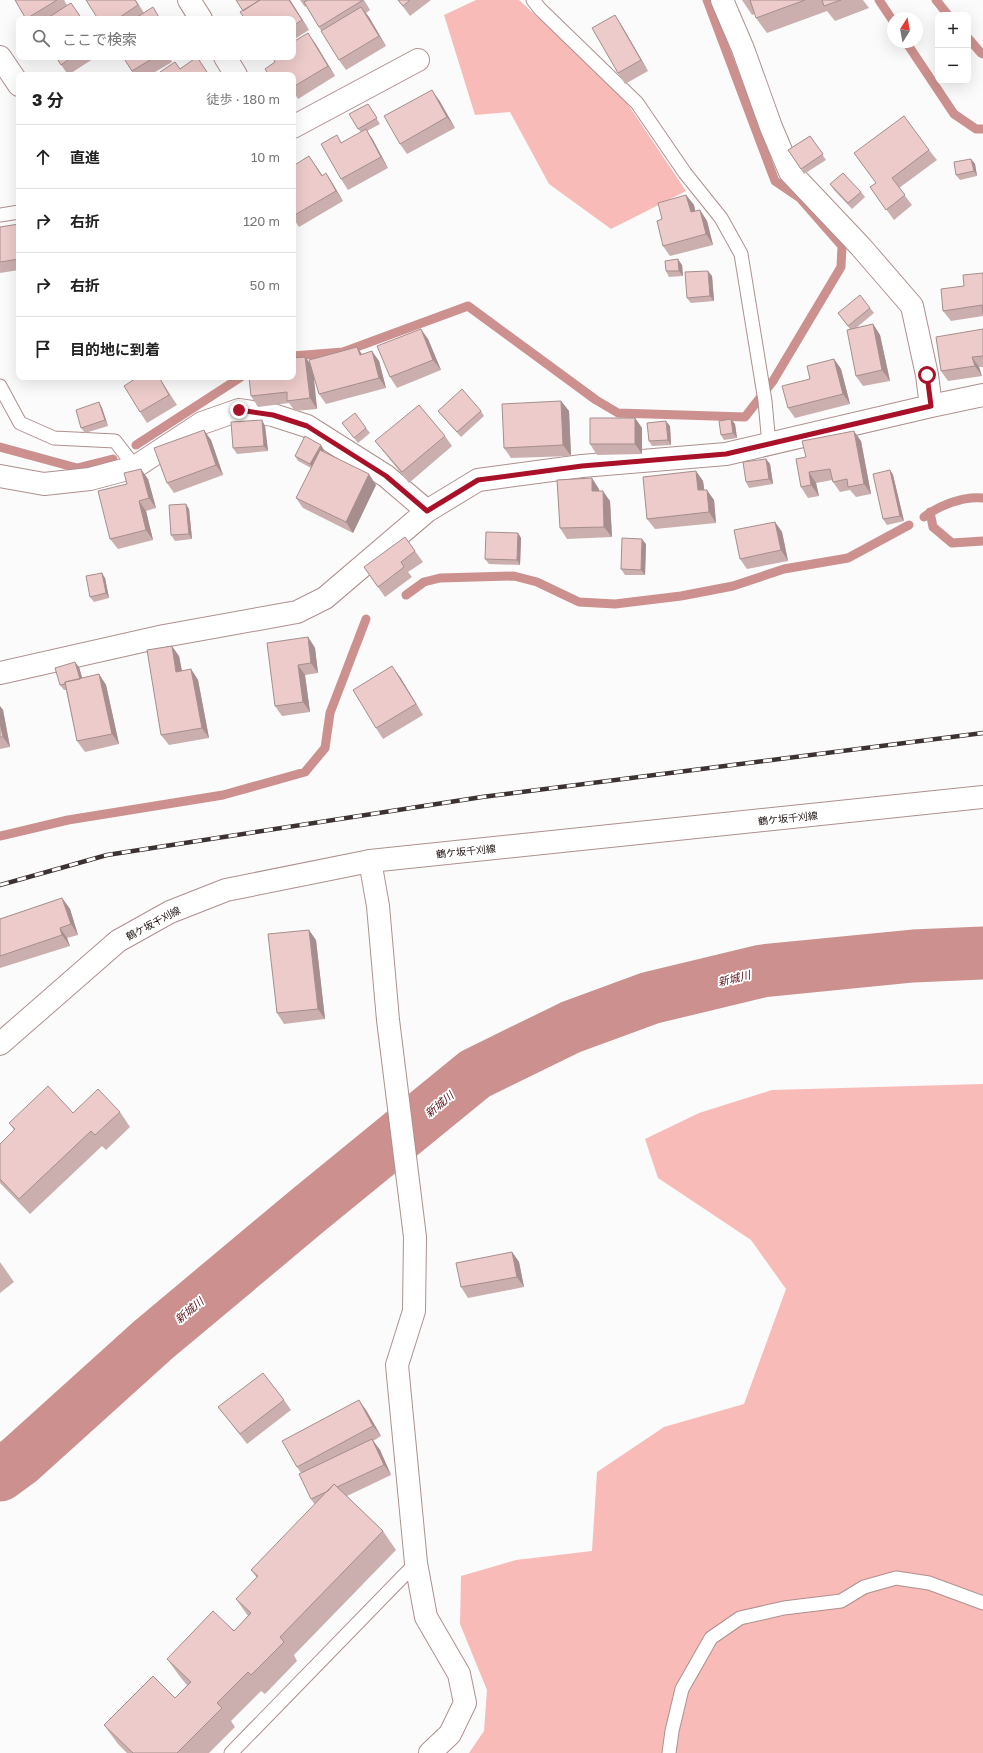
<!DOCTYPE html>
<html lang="ja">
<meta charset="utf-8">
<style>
body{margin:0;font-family:"Golos Text","Noto Sans JP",sans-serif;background:#f2f2f2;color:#222}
.controls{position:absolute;right:12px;top:12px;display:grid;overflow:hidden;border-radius:8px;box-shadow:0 4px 16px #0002}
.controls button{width:36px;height:36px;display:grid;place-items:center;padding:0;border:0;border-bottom:1px solid #e0e0e0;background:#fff;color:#222;font:20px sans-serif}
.compass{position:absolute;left:887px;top:12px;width:36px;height:36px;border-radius:50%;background:#fff;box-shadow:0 4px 16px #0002;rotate:11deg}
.stop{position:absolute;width:12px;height:12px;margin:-9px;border:3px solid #a81128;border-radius:50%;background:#fff}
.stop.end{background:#a81128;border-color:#fff;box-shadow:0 1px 4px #0008}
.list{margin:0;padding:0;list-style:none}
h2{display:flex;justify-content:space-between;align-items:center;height:52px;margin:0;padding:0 16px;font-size:17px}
h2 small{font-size:13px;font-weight:400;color:#767676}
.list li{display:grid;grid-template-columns:26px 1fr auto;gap:12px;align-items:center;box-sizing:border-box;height:64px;padding:0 16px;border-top:1px solid #e0e0e0}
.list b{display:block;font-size:15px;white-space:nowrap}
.list em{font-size:13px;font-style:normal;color:#767676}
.icon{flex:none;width:22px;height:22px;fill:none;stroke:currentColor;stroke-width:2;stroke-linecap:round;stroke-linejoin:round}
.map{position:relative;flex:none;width:983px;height:1753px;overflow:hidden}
.search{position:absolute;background:#fff;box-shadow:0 4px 16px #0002;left:16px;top:16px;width:280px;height:44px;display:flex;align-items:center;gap:10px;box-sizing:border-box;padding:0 14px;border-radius:8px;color:#767676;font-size:15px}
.panel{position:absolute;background:#fff;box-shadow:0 4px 16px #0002;left:16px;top:72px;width:280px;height:308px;border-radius:8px}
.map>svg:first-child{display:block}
</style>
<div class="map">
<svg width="983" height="1753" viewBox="0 0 983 1753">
<rect width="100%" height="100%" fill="#fbfbfb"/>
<path fill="#f8bbb8" d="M476 0H519L621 94 686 191 611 229 549 184 510 112 475 115 444 15Z
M983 1084V1753H469L484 1731 487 1690 460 1624 461 1576 516 1560 592 1551 597 1472 664 1427 744 1404 786 1289 751 1240 658 1178 645 1139 699 1113 772 1090Z"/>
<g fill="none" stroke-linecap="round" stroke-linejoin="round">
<path stroke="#cc918e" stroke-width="9" d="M879 0 893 21
M936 0 948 15
M968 38 981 53 983 54
M906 42 954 114 976 129H983
M293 356 343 352 468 306 596 400 618 413 745 417 773 381 841 267 842 246 800 198 775 181 707 0
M136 445 241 377
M0 447 77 468 113 459
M930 512 933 527 952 543 983 541
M924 517C940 505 963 496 983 498
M406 595 424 582 440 578 514 576 537 582 579 602 615 604 681 596 733 586 784 569 848 558 909 525
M0 836 68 820 223 795 305 772 325 748 330 713 366 619"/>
<path stroke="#cc918e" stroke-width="53" d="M0 1475 19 1461 153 1340 306 1212 475 1074 571 1027 650 998 762 971 913 956 983 953"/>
<defs>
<path id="lane" d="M533 0 540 9 637 103 685 173 721 218 741 254 765 401 769 445
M0 215 19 212
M0 386 20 423 54 438 115 441 135 467
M231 1753 416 1563
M669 1753 672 1731 682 1689 711 1638 740 1618 784 1608 841 1601 864 1587 896 1578 929 1583 983 1603"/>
<path id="street" d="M189 0 201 19
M722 0 743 49 771 127 790 172 861 247 912 306 927 375 931 406
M0 57 19 85
M225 57 236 75
M293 127 418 60
M0 476 44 484 90 479 135 467 202 423 239 410 273 415 307 426 386 476 427 511
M0 673 164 636 297 612 325 598 427 511 478 480 582 466 726 454 931 406 983 395
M370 861 378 906 388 1020 415 1237 414 1311 397 1365 416 1563 426 1617 459 1674 465 1703 450 1734 430 1753"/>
<path id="secondary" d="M0 1044 118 941 170 912 226 890 370 861 983 797"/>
</defs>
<use href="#lane" stroke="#ae908e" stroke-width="15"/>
<use href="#street" stroke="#ae908e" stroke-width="24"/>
<use href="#secondary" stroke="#ae908e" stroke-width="24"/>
<use href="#lane" stroke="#fff" stroke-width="13"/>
<use href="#street" stroke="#fff" stroke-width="22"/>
<use href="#secondary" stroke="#fff" stroke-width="22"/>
<defs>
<path id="rail" d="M0 885 107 855 482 797 983 733"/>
</defs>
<use href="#rail" stroke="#3c3231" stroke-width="4.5"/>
<use href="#rail" stroke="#fff" stroke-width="3" stroke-dasharray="9" stroke-linecap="butt"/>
</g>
<path fill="#cbafae" d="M15 0H64L67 5 71 3 82 19H26Z
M136 0 144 13 161 19H98Z
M236 0H290L309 30 293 40V19L243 11Z
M300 0H364L370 10 366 13 386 46 346 70 339 60 306 6 305 7Z
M398 0H431L410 16Z
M742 0H863L869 8 835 21 827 11 767 33 756 18 755 14 752 15Z
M622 26 648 71 625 84 618 73Z
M315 43 335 76 298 99 293 91V75Z
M56 57H96L68 75Z
M123 57H169L172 62 150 75H134Z
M439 100 455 128 407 154 400 144Z
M371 109 380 124 367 131 373 140 388 168 348 190 341 179 361 132 358 129Z
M810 136 826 160 804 174 788 150Z
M929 150 937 160 899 188 912 205 894 220 870 187 876 183 854 153Z
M971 159 975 164 977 176 960 180 956 175Z
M293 166H316L322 175 326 174 343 201 299 227 293 218Z
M830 184 861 192 865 197 852 209 834 190Z
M686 195 694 205 695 211 700 210 707 221 713 245 670 256 663 246 662 219Z
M19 224V270L0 273V227Z
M682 265 683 276 669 277 666 271Z
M983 273V316L951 321 943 311 964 286Z
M712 276 714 301 691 303 687 298Z
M870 308 874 313 856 328 873 324 880 335 890 381 863 386 856 376 850 329 838 313Z
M983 329V367H979L982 376 948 381 941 371Z
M428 339 441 370 397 388 390 377Z
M362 354 379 361 386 388 326 404 319 394 313 375 317 409 295 411 289 403 258 407 251 396 310 364Z
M834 359 841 369 850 404 795 418 788 408Z
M159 377 177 405 147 423 140 412Z
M561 401 569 411 571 456 511 458 504 448Z
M99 402 102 408 108 426 85 433 81 428Z
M438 411H481L484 416 461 437 442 416Z
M635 418 642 428V454L597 455 590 444Z
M731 419 735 424 737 438 724 440 721 435Z
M262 420 265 426 268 451 237 454 233 448Z
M342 423 366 428 370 433 358 443Z
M670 426 671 445 652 446 649 441Z
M445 436 452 446 409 483 383 451 375 441Z
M211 440 223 475 174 493 167 483Z
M861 441 871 494 856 497 850 490 840 492 833 482 832 480 816 483 819 496 808 498 801 487 806 457Z
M324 450 323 452 376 485 353 533 303 508 296 498 311 468 298 461 295 456Z
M766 459 770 464 773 484 749 488 746 482Z
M890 470 893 475 904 521 887 525 883 519Z
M696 471 703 481 704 490 714 500 716 523 655 529 647 519Z
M148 479 156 508 146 511 153 540 118 549 110 539Z
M599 489V491L610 501 612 537 567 539 560 528Z
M189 509 192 539 175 541 171 535Z
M775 522 782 532 788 561 747 569 740 559Z
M518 533 521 538 520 565 489 564 485 559Z
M646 544 645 575H625L621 569Z
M415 551 423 562 408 572 412 577 385 597 364 567Z
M105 578 109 598 94 602 90 597Z
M308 637 315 648 318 673 305 675 310 712 282 716 275 706Z
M179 656 182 671 191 669 198 680 209 738 169 745 161 735Z
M79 667 82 678 99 674 106 685 119 744 85 752 77 741 66 690H64L60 685Z
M400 677 423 715 383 739 376 728Z
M0 706 3 710 10 747 0 749Z
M62 898 70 909 78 935 67 938 70 946 0 968V919Z
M316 940 325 1019 284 1024 277 1013Z
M120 1112 130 1127 106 1150 102 1146 30 1214 0 1183V1144L14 1130 9 1123Z
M512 1252 519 1262 524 1287 468 1298 461 1287Z
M0 1262 14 1282 0 1293Z
M284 1400 291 1410 247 1444 226 1417 218 1407Z
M366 1410 381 1436 373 1441 380 1450 391 1475 347 1496 383 1531 396 1550 294 1655 297 1661 265 1694 261 1691 231 1721 235 1727 209 1753H127L118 1744 104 1725 175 1698 187 1685 181 1678 167 1659 234 1631 248 1616 236 1599 257 1578 251 1570 315 1505 311 1499 301 1473 297 1467Z"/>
<path fill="#a58e8d" d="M289 0H290L309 30 302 20Z
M361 7 369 17 386 46 379 36Z
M615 15 622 26 648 71 641 60Z
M308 33 315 43 335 76 328 66Z
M432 90 439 100 455 128 447 117Z
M366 129 373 140 388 168 381 157Z
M309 156 316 166 329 186 322 176Z
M971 159 975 164 977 176 974 171Z
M326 173 333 184 343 201 336 191Z
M686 195 694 205 698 223 691 212Z
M700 210 707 221 713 245 706 234Z
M678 259 682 265 683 276 679 271Z
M708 271 712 276 714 301 710 296Z
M873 324 880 335 890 381 882 370Z
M421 329 428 339 441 370 433 360Z
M357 347 364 357 360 355Z
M372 351 379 361 386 388 379 378Z
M305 357 313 367 317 409 310 398Z
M972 357 979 367 982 376 975 366Z
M834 359 841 369 850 404 843 394Z
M561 401 569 411 571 456 563 445Z
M99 402 102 408 108 426 105 420Z
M635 418 642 428V454L635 444Z
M731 419 735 424 737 438 733 433Z
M262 420 265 426 268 451 264 446Z
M666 421 670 426 671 445 668 440Z
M204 430 211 440 223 475 216 465Z
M854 431 861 441 871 494 864 484Z
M321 445 324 450 314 470 310 464Z
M766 459 770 464 773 484 769 479Z
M141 469 148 479 156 508 149 498Z
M890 470 893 475 904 521 900 516Z
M696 471 703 481 706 501 698 490Z
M809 472 816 483 819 496 811 485Z
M369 474 376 485 353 533 346 522Z
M592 478 599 489 600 502 592 491Z
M707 490 714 500 716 523 709 512Z
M603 491 610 501 612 537 604 527Z
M139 501 146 511 153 540 146 530Z
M186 504 189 509 192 539 189 534Z
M775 522 782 532 788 561 781 550Z
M518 533 521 538 520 565 517 560Z
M642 539 646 544 645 575 641 570Z
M102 573 105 578 109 598 106 593Z
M308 637 315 648 318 673 311 663Z
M172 646 179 656 184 682 176 672Z
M75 662 79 667 84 684 80 679Z
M298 665 305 675 310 712 303 702Z
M392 666 400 677 423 715 416 704Z
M191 669 198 680 209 738 202 728Z
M99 674 106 685 119 744 112 734Z
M0 706 3 710 10 747 3 737 0 722Z
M62 898 70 909 78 935 71 924Z
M60 928 67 938 70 946 62 935Z
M309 930 316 940 325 1019 318 1009Z
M512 1252 519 1262 524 1287 517 1277Z
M359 1400 366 1410 381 1436 373 1426Z
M372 1439 380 1450 391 1475 384 1465Z"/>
<path fill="#eccbca" stroke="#a58e8d" d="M15 0H57L26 19Z
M86 0H135L138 5 117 19H98Z
M236 0H260L243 11Z
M260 0H289L302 20 293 26V19H245L240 12Z
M308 0H363L319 27 304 2Z
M398 0H410L403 6Z
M750 0H805L756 18Z
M822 0H841L824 6Z
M71 3 82 19H46Z
M153 7 160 19H134Z
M361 7 379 36 339 60 321 31Z
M615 15 641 60 618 73 592 28Z
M308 33 328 66 293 87V75H269L265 69 275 62 272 57H293V42Z
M56 57H72L61 65Z
M123 57H155L132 71Z
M197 57 209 75H162L160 72 175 62 180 69Z
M432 90 447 117 400 144 384 116Z
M368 104 377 118 358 129 349 114Z
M904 116 929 150 892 178 905 195 886 210 870 187 876 183 854 153Z
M366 129 381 157 341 179 321 144 337 135 341 143Z
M810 136 823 154 801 169 788 150Z
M309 156 322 176 326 173 336 191 293 216V166Z
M971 159 974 171 956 175 954 162Z
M843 173 861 192 848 203 830 184Z
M686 195 691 212 700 210 706 234 663 246 657 221 662 219 658 203Z
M19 224V259L0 262V227Z
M678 259 679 271H666L665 261Z
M708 271 710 296 687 298 685 272Z
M983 273V314L982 305 943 311 941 289 964 286 963 275Z
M860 295 870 308 848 326 838 313Z
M873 324 882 370 856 376 847 330Z
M421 329 433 360 390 377 377 346Z
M983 329V356L972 357 975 366 941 371 936 337Z
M357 347 360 355 372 351 379 378 319 394 309 360Z
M305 357 310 398 287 401V392L251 396 249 377H293V358Z
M834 359 843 394 788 408 782 386 810 379 807 366Z
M138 377H159L169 395 140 412 124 386Z
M462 389 481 411 457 432 438 411Z
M561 401 563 445 504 448 502 404Z
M99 402 105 420 81 428 76 410Z
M419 405 445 436 402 472 375 441Z
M355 413 366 428 354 438 342 423Z
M590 418H635V444H590Z
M731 419 733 433 721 435 719 421Z
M262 420 264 446 233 448 231 422Z
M666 421 668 440 649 441 647 423Z
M204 430 216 465 167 483 154 448Z
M854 431 864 484 848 487 847 479 833 482 830 469 809 472 811 485 801 487 796 459 806 457 802 441Z
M305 436 321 445 310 464 295 456Z
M320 450 369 474 346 522 296 498Z
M766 459 769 479 746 482 743 462Z
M141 469 149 498 139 501 146 530 110 539 98 491 127 484 124 473Z
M890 470 900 516 883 519 873 474Z
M696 471 698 490H707L709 512 647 519 643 477Z
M592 478V491H603L604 527 560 528 557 480Z
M186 504 189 534 171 535 169 505Z
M775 522 781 550 740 559 734 530Z
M486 532 518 533 517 560 485 559Z
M405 537 415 551 401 562 404 567 378 587 364 567Z
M622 538 642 539 641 570 621 569Z
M102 573 106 593 90 597 86 576Z
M308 637 311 663 298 665 303 702 275 706 267 643Z
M172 646 176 672 191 669 202 728 161 735 147 650Z
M75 662 80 679 65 682V684L60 685 55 668Z
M392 666 416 704 376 728 353 690Z
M99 674 112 734 77 741 65 682Z
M0 722 3 737H0Z
M62 898 71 924 60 928 62 935 0 956V919Z
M309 930 318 1009 277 1013 268 934Z
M48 1086 73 1113 98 1089 120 1112 95 1135 91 1131 19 1199 0 1179V1144L15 1129 9 1123Z
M512 1252 517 1277 461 1287 456 1263Z
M263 1373 284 1400 240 1434 218 1407Z
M359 1400 373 1426 297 1467 282 1441Z
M372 1439 384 1465 337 1487 334 1484 328 1491 311 1499 299 1474Z
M334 1484 383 1531 280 1637 284 1642 251 1675 248 1672 217 1703 222 1708 177 1753H133L104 1725 153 1676 175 1698 191 1682 167 1659 213 1611 234 1631 251 1613 236 1599 258 1576 251 1570Z"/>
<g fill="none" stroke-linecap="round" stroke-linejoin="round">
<path stroke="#a81128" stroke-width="5" d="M239 410 273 415 307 426 386 476 427 511 478 480 582 466 726 454 931 406 927 375"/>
</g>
<g text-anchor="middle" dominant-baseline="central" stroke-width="3.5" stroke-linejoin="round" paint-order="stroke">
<g font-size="10" fill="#1c1110" stroke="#fff">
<text transform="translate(788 818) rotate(-6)">鶴ケ坂千刈線</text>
<text transform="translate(466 851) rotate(-6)">鶴ケ坂千刈線</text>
<text transform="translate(153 923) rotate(-28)">鶴ケ坂千刈線</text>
</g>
<g font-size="11" font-style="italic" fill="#570f15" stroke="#fff">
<text transform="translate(734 978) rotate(-14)">新城川</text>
<text transform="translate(439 1104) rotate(-40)">新城川</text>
<text transform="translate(189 1310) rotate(-40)">新城川</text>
</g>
</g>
</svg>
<div class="controls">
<button>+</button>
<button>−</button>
</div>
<svg class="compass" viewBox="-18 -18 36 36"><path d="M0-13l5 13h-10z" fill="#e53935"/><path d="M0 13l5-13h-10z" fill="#767676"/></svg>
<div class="stop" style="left:927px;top:375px"></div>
<div class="stop end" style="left:239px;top:410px"></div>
<div class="search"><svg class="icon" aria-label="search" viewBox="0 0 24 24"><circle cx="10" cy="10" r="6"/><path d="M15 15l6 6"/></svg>ここで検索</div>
<section class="panel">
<h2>3 分<small>徒歩 · 180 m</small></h2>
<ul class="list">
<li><svg class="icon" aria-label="ahead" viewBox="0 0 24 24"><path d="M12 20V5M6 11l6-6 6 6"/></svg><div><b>直進</b></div><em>10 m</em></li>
<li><svg class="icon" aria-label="right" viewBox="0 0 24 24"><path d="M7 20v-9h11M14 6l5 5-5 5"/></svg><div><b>右折</b></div><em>120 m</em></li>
<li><svg class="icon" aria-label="right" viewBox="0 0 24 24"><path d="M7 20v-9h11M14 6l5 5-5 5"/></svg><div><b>右折</b></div><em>50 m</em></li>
<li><svg class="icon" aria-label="arrive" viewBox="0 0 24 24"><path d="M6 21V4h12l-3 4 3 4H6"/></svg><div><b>目的地に到着</b></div></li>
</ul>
</section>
</div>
